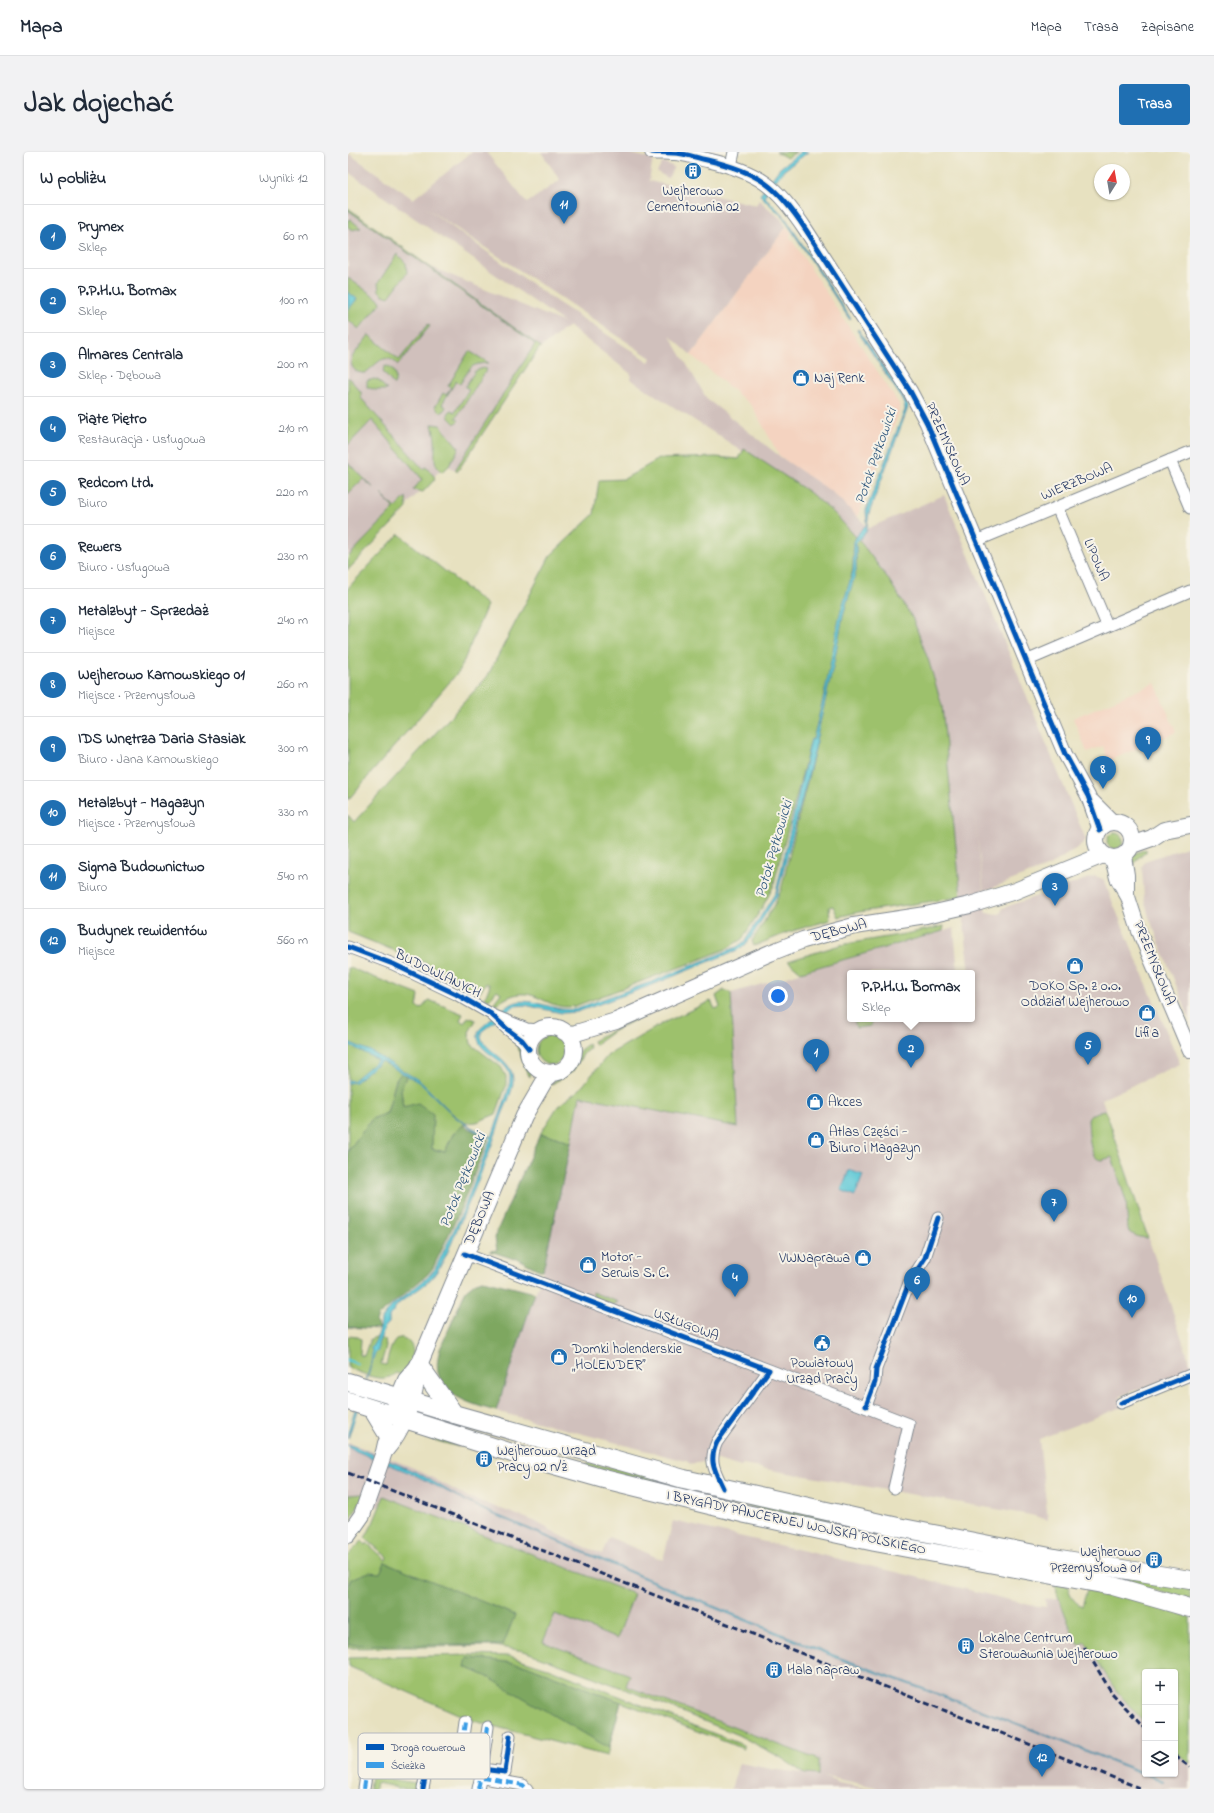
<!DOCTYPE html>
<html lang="pl">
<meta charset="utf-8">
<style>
body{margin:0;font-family:"Indie Flower",sans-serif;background:#f2f2f3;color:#1f2937}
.controls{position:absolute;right:12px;bottom:12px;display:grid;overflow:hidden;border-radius:4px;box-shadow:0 1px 3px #0004}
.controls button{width:36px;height:36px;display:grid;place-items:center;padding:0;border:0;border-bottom:1px solid #e0e1e3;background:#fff;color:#1f2937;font:20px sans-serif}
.compass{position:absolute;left:746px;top:12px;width:36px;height:36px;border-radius:50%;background:#fff;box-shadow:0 1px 3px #0004;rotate:11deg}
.you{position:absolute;left:430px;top:844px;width:14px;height:14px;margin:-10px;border:3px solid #fff;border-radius:50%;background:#1a73e8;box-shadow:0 0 0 6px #1a73e833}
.badge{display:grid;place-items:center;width:26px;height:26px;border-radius:50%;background:#1f6fb2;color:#fff;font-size:13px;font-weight:700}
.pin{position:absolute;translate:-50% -33px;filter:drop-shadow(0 1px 2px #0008)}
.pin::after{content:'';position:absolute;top:21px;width:14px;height:12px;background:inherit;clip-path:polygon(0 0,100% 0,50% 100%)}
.popup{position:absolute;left:499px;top:818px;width:128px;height:52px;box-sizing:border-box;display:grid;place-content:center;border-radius:4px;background:#fff;filter:drop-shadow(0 1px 3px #0005);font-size:13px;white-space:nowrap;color:#747a83}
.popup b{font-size:15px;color:#1f2937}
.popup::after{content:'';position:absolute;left:50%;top:100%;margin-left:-8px;border:8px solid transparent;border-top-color:#fff}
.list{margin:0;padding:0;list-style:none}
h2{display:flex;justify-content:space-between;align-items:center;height:52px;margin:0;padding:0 16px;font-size:17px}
h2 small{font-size:13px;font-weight:400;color:#747a83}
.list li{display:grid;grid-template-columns:26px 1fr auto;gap:12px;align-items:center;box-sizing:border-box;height:64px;padding:0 16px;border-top:1px solid #e0e1e3}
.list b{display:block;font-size:15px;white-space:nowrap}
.list p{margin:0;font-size:13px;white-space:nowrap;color:#747a83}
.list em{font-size:13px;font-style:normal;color:#747a83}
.icon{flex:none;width:22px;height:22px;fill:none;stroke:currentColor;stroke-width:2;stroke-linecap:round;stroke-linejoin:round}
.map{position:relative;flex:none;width:842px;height:1637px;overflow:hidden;border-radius:4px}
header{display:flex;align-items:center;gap:24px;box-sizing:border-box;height:56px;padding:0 20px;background:#fff;border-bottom:1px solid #e0e1e3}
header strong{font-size:19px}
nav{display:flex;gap:22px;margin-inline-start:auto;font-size:14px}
.intro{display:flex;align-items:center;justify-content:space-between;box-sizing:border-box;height:96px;padding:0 24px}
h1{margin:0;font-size:28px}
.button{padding:10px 18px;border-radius:4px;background:#1f6fb2;color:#fff;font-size:14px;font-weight:700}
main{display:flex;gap:24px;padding:0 24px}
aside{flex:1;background:#fff;border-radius:4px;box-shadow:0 1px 3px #0004}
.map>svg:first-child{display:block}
</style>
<header>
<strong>Mapa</strong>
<nav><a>Mapa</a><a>Trasa</a><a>Zapisane</a></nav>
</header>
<div class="intro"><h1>Jak dojechać</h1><a class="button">Trasa</a></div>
<main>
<aside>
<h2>W pobliżu<small>Wyniki: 12</small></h2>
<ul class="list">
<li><span class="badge">1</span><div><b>Prymex</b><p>Sklep</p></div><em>60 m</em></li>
<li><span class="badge">2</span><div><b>P.P.H.U. Bormax</b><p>Sklep</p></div><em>100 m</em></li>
<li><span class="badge">3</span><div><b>Almares Centrala</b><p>Sklep · Dębowa</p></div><em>200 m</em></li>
<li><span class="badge">4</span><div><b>Piąte Piętro</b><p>Restauracja · Usługowa</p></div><em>210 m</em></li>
<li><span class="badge">5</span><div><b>Redcom Ltd.</b><p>Biuro</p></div><em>220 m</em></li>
<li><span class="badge">6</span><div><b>Rewers</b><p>Biuro · Usługowa</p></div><em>230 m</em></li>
<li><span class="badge">7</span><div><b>Metalzbyt - Sprzedaż</b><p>Miejsce</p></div><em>240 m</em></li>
<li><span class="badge">8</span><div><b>Wejherowo Karnowskiego 01</b><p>Miejsce · Przemysłowa</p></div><em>260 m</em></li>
<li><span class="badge">9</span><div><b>IDS Wnętrza Daria Stasiak</b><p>Biuro · Jana Karnowskiego</p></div><em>300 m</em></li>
<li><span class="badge">10</span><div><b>Metalzbyt - Magazyn</b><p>Miejsce · Przemysłowa</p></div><em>330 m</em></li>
<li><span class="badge">11</span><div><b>Sigma Budownictwo</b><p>Biuro</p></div><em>540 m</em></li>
<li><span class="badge">12</span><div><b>Budynek rewidentów</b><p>Miejsce</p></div><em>560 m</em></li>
</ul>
</aside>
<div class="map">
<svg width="842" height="1637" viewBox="0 0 842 1637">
<rect width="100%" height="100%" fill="#f7f3e8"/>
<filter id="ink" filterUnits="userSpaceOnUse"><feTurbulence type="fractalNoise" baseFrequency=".025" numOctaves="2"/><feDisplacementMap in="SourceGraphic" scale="8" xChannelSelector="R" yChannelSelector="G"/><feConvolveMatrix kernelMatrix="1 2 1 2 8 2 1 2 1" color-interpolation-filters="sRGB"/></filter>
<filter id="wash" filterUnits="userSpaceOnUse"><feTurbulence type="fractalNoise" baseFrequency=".012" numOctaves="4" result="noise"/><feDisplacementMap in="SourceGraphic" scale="16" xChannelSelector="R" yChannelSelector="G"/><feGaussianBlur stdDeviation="0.9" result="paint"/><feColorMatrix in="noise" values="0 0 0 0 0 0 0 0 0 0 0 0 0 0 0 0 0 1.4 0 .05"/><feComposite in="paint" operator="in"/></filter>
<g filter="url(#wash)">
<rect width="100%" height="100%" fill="#e7e1c0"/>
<path fill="#f4d3c0" d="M438 75 443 80 442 85 551 252 552 258 548 269 510 365 431 303 404 254 343 203Z
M807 531 828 580 760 609 755 594 739 600 725 566Z"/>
<path fill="#d0c0bc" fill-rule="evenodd" d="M124 0H138L179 51 212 28 193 0H275L305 7 301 29 408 53 411 48 433 67 438 75 343 203 322 184 359 247 434 306 484 340 521 376 596 343 738 688 732 694 701 714 636 739 626 659 638 761 652 762 655 756 747 724 755 727 832 912 754 947 842 1211V1218L772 1244 774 1255 691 1287 700 1368 683 1363 395 1313 393 1315 369 1308 343 1312 338 1309 147 1259 195 1119 232 944 390 975 383 841 606 776 610 821H502V867H624V856H626L624 821H622L612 738 427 320 282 227 283 222 221 174 190 198 109 320 98 312 0 414V56L81 114 217 171 0 20V1L65 47ZM75 54 303 206 301 210 209 150Z
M315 10 326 15 320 26 309 20Z
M842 694V868L801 765 796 746 794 715 797 709Z
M0 1290 66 1316 120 1345 186 1369 221 1388 254 1402 261 1385 315 1408 325 1369 552 1421 682 1453 698 1455 697 1447 710 1446 724 1480 731 1493 737 1490 767 1537 797 1572V1622H827V1600L842 1611V1637H537L475 1624 491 1631 525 1637H383L391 1611 423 1617 470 1623 471 1608 278 1534 282 1523 195 1490 206 1462 97 1380 0 1343Z"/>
<path fill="#9dc16c" stroke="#5c7865" d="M428 0H448L439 6Z
M0 56 193 195 190 198 109 320 107 318 187 192 0 58Z
M2 67 13 76 4 78 0 75V68Z
M49 102 58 111 59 121 41 145 35 143 31 139 30 131Z
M0 126 32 148 33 151 11 177 0 168Z
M80 172 82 174 50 213C36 198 29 213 17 221 7 222 1 214 4 205L21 183 51 208Z
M121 199 141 211C121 212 123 215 112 232L108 229 94 252 98 255 95 260H92L87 255 95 241 98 243 103 236 100 234Z
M39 214C47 217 49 225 46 233L35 220 36 215Z
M135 216 139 217 108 266 111 268 107 272 101 266 100 262 103 258 107 260 121 237 117 235 127 219Z
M0 225 13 240V246L75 317 78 315 86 324 87 327 75 340 65 338 74 327 24 268 0 293Z
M26 227 30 228 39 238H27L19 235V229Z
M84 272 92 273 111 296 101 314 94 320C83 312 88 300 87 289 87 283 85 278 84 272Z
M396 297 461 340 486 361 508 385C503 396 507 409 504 421 491 476 479 533 465 588H463L425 735 414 756 394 787 378 797 343 811 227 854C195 861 185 824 148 853L145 852 153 841 149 838 141 848 137 846 142 833 138 831 131 841 77 811 0 780V663L6 670 139 525 202 404 246 362 251 328 276 327 311 307 368 305 391 307Z
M0 311 26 336 15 327 0 342Z
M33 342 47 356 58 345 59 356 0 418V405L46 357Z
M51 382 139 453 112 518 0 648V436Z
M511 388 539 425 565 467 581 510 594 554 613 745 511 760 490 765 485 754 481 755 482 768 441 780 406 794 404 789 427 752 433 738 469 589 468 588 486 510 495 463 508 419V391Z
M759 689a8 8 0 1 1 16 0a8 8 0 1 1-16 0Z
M798 697V700L791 705 783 715 782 709 785 702Z
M596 774 595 779 453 820 440 809 492 793 562 781Z
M0 815 71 843 69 855 73 857 81 848 115 862 112 868 116 871 120 865 128 868 121 880 123 892 153 915 158 924V934L148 962 129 970 118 971 105 982 97 1000 84 997 55 955 53 936 59 923 48 928 39 961 24 967 0 999Z
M376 838 383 841 390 975 232 944 223 991 205 984 192 982 210 954 232 937 260 903 317 870 363 849 367 857 372 855 368 844Z
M290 865 291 866 266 879 247 893 245 889Z
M506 867H523V874L508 876Z
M188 898a15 15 0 1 1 30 0a15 15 0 1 1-30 0Z
M168 887C176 897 185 911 182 925L179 922 170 895 166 890Z
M240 892 242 896 236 901 224 920 202 933 212 923 221 917 232 898Z
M758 959 800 1086 791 1085 782 1081 780 1078 778 1049 764 1005C761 1006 757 1007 754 1008 740 1008 741 978 740 968 743 960 750 960 758 959Z
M244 1140 270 1150 265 1153 246 1145Z
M0 1184 10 1185 13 1187 12 1203 16 1204 22 1187 28 1185 37 1188 38 1195 33 1212 38 1213C40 1206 42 1195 47 1189 54 1180 66 1192 65 1201 65 1209 59 1217 55 1224L48 1221C35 1233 15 1221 0 1216Z
M77 1281 87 1284 111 1295 78 1286Z
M239 1311 275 1317 689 1413 505 1379 238 1315Z
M14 1342 16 1343 0 1372V1343Z
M36 1344 286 1442 269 1487 207 1462 195 1490 282 1523 278 1534 471 1608V1623L457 1622 432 1605 390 1583 277 1537 176 1499 146 1494 0 1496V1403L14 1389 18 1393 19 1391 38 1408 39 1405 17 1386 25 1371Z
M732 1413 842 1433V1447L758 1427Z
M705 1431 720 1434C722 1443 725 1450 734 1454L740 1435 825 1458 842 1465V1611L827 1600V1520H797V1572L767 1537 737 1490 731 1493 724 1480Z
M122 1503 162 1504 200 1516 395 1593 396 1597 273 1550 259 1604 126 1569 0 1514V1506Z
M71 1613 74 1614 70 1637H48V1635L29 1631 27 1637H21L23 1624 68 1631Z"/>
<path fill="#7ea760" stroke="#4c6b5f" d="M55 918 59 923 53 936 55 955 70 951 85 962 84 997 97 1000 105 982 115 973 140 987 111 1061 85 1116 79 1123 30 1164 28 1170 31 1177 0 1175V999L24 967 39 961 48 928Z
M192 982 205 984 223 991 195 1118H191L168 1106 166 1107 142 1099 149 1098 147 1086 149 1079Z
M135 1128 187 1141 148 1259C115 1250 79 1239 92 1197L118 1138 128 1130Z
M37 1410 167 1463 155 1493H0V1435L3 1427 21 1420 32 1421Z
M119 1506 136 1507 178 1513 273 1550 261 1596 140 1525 117 1515Z"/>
<path fill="#5cc8d6" stroke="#3c7c9a" d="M453 0H460L435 19 416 44 436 64 503 167 502 168 435 65 412 43 432 16Z
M0 140 9 147 0 158Z
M510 177 554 242 560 254 559 258 521 361 518 380 508 391V419L495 463 486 510 468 588 469 589 429 743 402 787 396 794 389 798 304 833 229 860 214 861 177 853 166 854 133 880C130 898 165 905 165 928 165 939 158 952 154 963 142 1000 127 1037 111 1073 104 1089 98 1107 87 1122 78 1134 62 1142 50 1152 46 1156 46 1160 41 1164V1171L37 1175 30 1192V1199L27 1201 0 1287C0 1264 30 1211 23 1196 29 1188 33 1177 33 1168L44 1154 79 1126 87 1117 114 1061 143 986 126 978 107 965 72 931 33 909 7 930 0 931V928L5 929 30 908 0 892V890L22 899 72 929 107 964 123 975 144 985C148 971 163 938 162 924 159 905 123 900 131 878 142 869 153 856 166 851 183 844 208 861 227 857L303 830 389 795 397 789 428 740 463 587 465 588 476 544 492 462 505 419 506 389 512 379 519 372 518 358 557 258V255L553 245 509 178Z
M501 1018 515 1023 507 1044 493 1038Z
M0 1292 70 1321 116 1348 137 1358 341 1444 493 1506 653 1565 817 1629 816 1630 653 1566 491 1507 342 1446 137 1359 67 1323 8 1299 0 1294Z"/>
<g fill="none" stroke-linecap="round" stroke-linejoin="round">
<path stroke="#5cc8d6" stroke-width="3" d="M0 1208 9 1212"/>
</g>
</g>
<g filter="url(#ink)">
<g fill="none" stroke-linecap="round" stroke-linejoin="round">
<defs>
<path id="minor" d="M383 14 386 0
M822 308 842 356
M709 355 759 473
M628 389 842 300
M678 509 842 439
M0 795 45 812 108 842 143 862 159 877 174 888 181 897
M147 864 179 877 192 878
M117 1102 421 1218 369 1290C360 1309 367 1319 375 1336
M421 1218 561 1272 546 1336
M773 1251 842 1223
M518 1254 527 1230 528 1217 561 1131 577 1106 590 1066
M111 1614 117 1570
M134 1617 140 1575
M16 1637 18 1624
M75 1637 80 1610 157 1620 162 1584
M130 1637 132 1628 136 1626 175 1633 179 1637"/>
<path id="tertiary" d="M304 0C311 1 318 0 326 1 337 1 348 6 359 8 411 20 429 34 458 78L562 239 579 271 717 602 740 644 752 678
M744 649 765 670
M776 704 779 723V743
M764 706 769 726 780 745 791 779 842 899"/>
<path id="secondary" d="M748 688a18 18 0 1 1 36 0a18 18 0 1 1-36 0Z
M784 693 804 686 816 678 842 673
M180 898a23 23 0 1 1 46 0a23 23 0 1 1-46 0Z
M216 880 223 882 228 881 268 869 422 801 455 788 506 774 578 763 622 753 667 739 755 703
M46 1257 58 1228 71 1213
M36 1300C57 1276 67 1245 71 1213L176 964 197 928 206 920
M0 1383 14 1363 36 1300 38 1291"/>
<path id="primary" d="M71 1213 106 1262
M0 1230 106 1262 336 1327 550 1375 712 1407 842 1428
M0 1249 167 1302 256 1327 398 1362 527 1390 765 1434 842 1456
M25 1258 39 1281"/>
</defs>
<use href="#minor" stroke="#81888f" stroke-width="13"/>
<use href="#tertiary" stroke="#81888f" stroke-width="16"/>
<use href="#secondary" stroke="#81888f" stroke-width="18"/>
<use href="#primary" stroke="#81888f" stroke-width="20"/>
<use href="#minor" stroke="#fff" stroke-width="11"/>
<use href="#tertiary" stroke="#fff" stroke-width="14"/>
<use href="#secondary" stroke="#fff" stroke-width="16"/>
<use href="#primary" stroke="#fff" stroke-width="18"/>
<path stroke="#1b2f5e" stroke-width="3" stroke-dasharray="6 3" stroke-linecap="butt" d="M0 1321 794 1637
M736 1495 764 1541 797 1576
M827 1604 842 1615"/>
<path stroke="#3b9de6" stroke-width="4" stroke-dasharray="8 4" stroke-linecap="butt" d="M111 1614 117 1570
M134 1617 140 1575
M16 1637 18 1624
M130 1637 132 1628 136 1626 175 1633 179 1637"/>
<defs>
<path id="cycleway" d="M304 0C311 1 318 0 326 1 337 1 348 6 359 8 411 20 429 34 458 78L562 239 579 271 717 602 740 644 752 678
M0 795 45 812 108 842 143 862 159 877 174 888 181 897
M117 1102 421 1218 369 1290C360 1309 367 1319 375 1336
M773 1251 842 1223
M518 1254 527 1230 528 1217 561 1131 577 1106 590 1066
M75 1637 80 1610 157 1620 162 1584"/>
</defs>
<use href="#cycleway" stroke="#f7f3e8" stroke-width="8"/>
<use href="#cycleway" stroke="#0057b8" stroke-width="5"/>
</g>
</g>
<defs>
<symbol id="building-disc" viewBox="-11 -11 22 22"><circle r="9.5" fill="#1f6fb2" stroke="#f7f3e8"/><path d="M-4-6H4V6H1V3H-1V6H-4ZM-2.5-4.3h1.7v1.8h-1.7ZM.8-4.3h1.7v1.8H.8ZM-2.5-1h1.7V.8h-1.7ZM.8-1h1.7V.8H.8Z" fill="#fff"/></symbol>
<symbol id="shop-disc" viewBox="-11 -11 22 22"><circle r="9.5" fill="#1f6fb2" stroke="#f7f3e8"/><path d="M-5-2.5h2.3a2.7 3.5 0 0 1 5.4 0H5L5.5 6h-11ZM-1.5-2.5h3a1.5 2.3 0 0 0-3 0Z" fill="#fff"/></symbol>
<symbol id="civic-disc" viewBox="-11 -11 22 22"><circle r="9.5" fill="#1f6fb2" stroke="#f7f3e8"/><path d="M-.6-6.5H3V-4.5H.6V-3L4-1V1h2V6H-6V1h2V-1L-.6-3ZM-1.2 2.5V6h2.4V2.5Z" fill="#fff"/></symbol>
</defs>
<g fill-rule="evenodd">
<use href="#building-disc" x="335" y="9" width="20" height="20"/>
<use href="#shop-disc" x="443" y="216" width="20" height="20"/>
<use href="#shop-disc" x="717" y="804" width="20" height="20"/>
<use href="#shop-disc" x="789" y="851" width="20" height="20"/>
<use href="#shop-disc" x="457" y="940" width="20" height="20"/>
<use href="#shop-disc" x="458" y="978" width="20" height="20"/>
<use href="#shop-disc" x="505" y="1096" width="20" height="20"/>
<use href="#shop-disc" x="230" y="1103" width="20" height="20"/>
<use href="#civic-disc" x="464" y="1181" width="20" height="20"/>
<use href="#shop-disc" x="201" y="1195" width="20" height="20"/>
<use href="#building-disc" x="126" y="1297" width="20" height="20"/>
<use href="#building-disc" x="796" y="1398" width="20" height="20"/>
<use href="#building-disc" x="608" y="1484" width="20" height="20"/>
<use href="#building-disc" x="416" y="1508" width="20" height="20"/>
</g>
<g text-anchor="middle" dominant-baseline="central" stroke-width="4" stroke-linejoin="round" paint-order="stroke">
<g font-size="14" fill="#1b2f5e" stroke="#f7f3e8" text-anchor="start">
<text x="345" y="39" text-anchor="middle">Wejherowo<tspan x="345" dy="16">Cementownia 02</tspan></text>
<text x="466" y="226">Naj Renk</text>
<text x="727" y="834" text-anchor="middle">DOKO Sp. z o.o.<tspan x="727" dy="16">Oddział Wejherowo</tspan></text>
<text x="799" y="881" text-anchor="middle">Lifia</text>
<text x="480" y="950">Akces</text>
<text x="481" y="980">Atlas Części -<tspan x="481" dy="16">Biuro i Magazyn</tspan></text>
<text x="253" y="1105">Motor -<tspan x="253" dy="16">Serwis S. C.</tspan></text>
<text x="502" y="1106" text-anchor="end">VWNaprawa</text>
<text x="224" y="1197">Domki holenderskie<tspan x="224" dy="16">„HOLENDER”</tspan></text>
<text x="474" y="1211" text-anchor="middle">Powiatowy<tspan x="474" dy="16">Urząd Pracy</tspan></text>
<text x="149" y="1299">Wejherowo Urząd<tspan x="149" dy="16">Pracy 02 n/ż</tspan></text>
<text x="793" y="1400" text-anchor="end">Wejherowo<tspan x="793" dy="16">Przemysłowa 01</tspan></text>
<text x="631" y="1486">Lokalne Centrum<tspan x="631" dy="16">Sterowawnia Wejherowo</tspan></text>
<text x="439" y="1518">Hala napraw</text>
</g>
<g font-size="14" fill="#1b2f5e" stroke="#f7f3e8">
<text transform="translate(599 292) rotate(66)">PRZEMYSŁOWA</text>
<text transform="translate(729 330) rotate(-23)">WIERZBOWA</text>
<text transform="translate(748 408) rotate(67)">LIPOWA</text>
<text transform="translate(491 779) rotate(-14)">DĘBOWA</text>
<text transform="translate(806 811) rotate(68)">PRZEMYSŁOWA</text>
<text transform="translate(90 822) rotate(26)">BUDOWLANYCH</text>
<text transform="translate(132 1066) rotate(-67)">DĘBOWA</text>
<text transform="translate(338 1173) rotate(21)">USŁUGOWA</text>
<text transform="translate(448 1371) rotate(12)">I BRYGADY PANCERNEJ WOJSKA POLSKIEGO</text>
</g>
<g font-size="15" font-style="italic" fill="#2b557c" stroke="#f7f3e8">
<text transform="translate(528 304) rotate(-71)">Potok Pętkowicki</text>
<text transform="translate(426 697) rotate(-74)">Potok Pętkowicki</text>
<text transform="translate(115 1028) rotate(-68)">Potok Pętkowicki</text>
</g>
</g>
<rect x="10" y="1581" width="132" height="46" rx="6" fill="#f7f3e8" stroke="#b5b8bf" stroke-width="1"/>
<rect x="18" y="1592" width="18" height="6" fill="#0057b8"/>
<rect x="18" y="1610" width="18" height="6" fill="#3b9de6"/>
<g font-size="11" fill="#1b2f5e">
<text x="43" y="1599">Droga rowerowa</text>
<text x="43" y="1617">Ścieżka</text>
</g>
</svg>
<div class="controls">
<button>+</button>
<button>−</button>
<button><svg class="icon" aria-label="layers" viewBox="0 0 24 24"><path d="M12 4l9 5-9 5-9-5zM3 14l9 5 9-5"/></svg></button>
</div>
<svg class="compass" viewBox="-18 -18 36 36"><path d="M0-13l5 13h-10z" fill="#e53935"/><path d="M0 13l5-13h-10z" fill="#747a83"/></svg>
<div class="you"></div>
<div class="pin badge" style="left:468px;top:920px">1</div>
<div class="pin badge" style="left:563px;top:916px">2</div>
<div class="popup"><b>P.P.H.U. Bormax</b>Sklep</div>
<div class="pin badge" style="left:707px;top:754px">3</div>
<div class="pin badge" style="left:387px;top:1145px">4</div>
<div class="pin badge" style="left:740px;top:913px">5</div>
<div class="pin badge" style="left:569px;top:1148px">6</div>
<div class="pin badge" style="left:706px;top:1070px">7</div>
<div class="pin badge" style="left:755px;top:637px">8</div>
<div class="pin badge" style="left:800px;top:608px">9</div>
<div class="pin badge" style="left:784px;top:1166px">10</div>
<div class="pin badge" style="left:216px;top:72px">11</div>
<div class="pin badge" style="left:694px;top:1625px">12</div>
</div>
</main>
